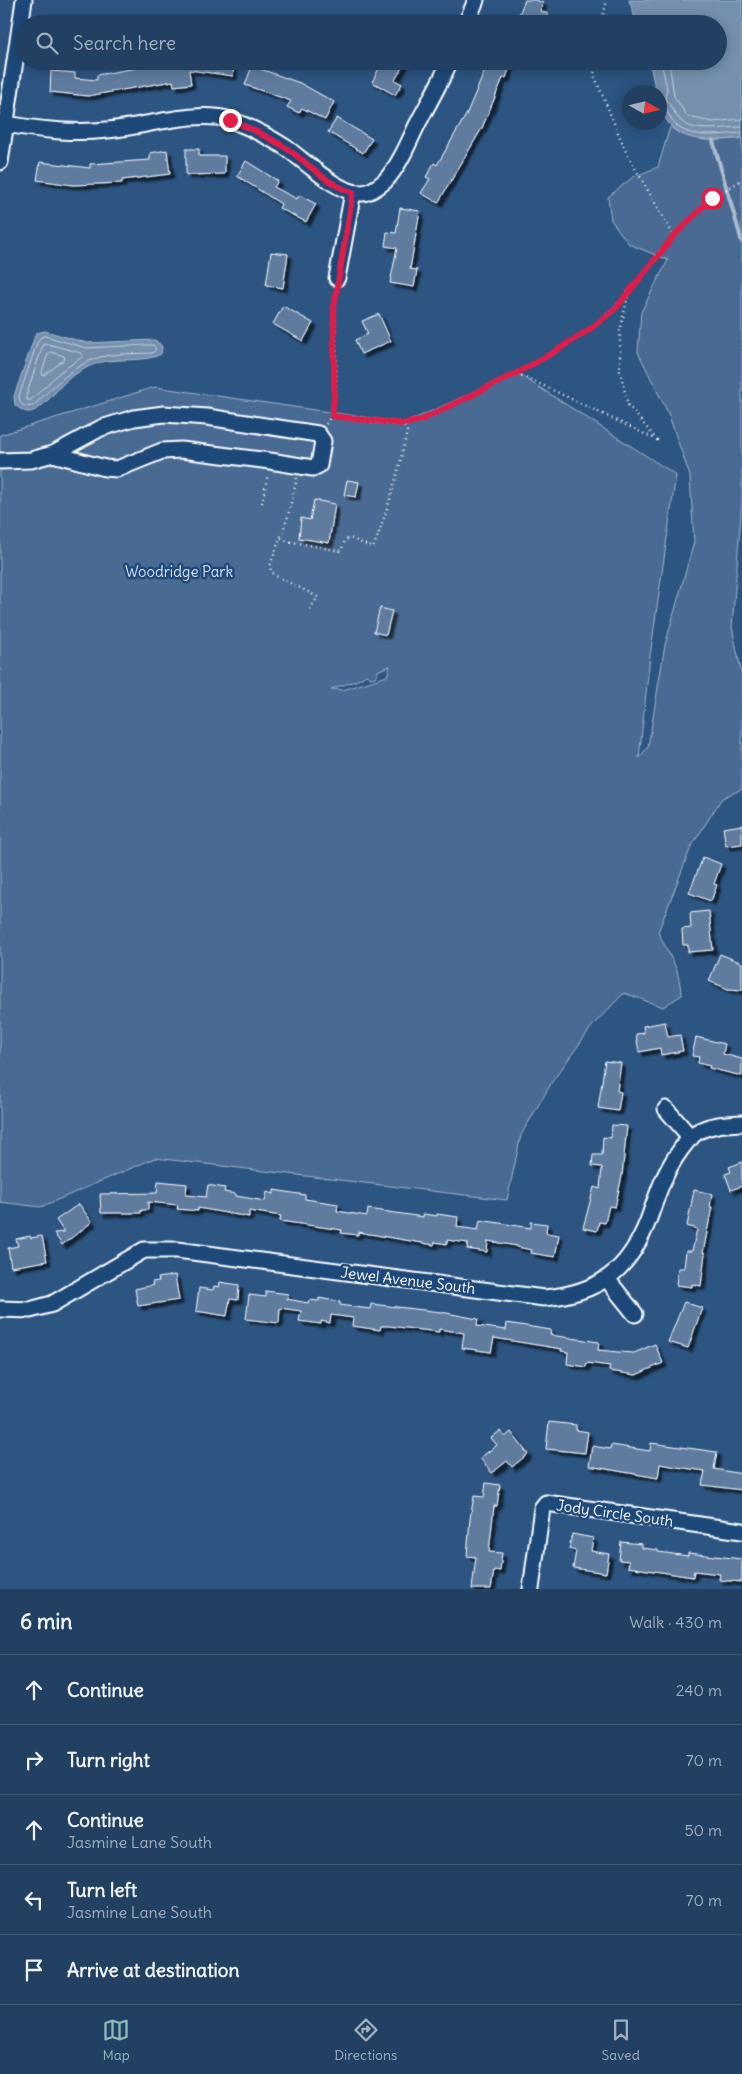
<!DOCTYPE html>
<meta charset="utf-8">
<style>
body{margin:0;font-family:Delius,sans-serif;background:#2d4b6b;color:#f1f3f6}
.compass{position:absolute;left:622px;top:85px;width:45px;height:45px;border-radius:50%;background:#214062;box-shadow:0 2px 12px #0003;rotate:98deg}
.stop{position:absolute;width:15px;height:15px;margin:-11px;border:4px solid #e11d48;border-radius:50%;background:#fff}
.stop.end{background:#e11d48;border-color:#fff;box-shadow:0 1px 5px #0008}
.list{margin:0;padding:0;list-style:none}
h2{display:flex;justify-content:space-between;align-items:center;height:65px;margin:0;padding:0 20px;font-size:21px}
h2 small{font-size:16px;font-weight:400;color:#a2afbe}
.list li{display:grid;grid-template-columns:32px 1fr auto;gap:15px;align-items:center;box-sizing:border-box;height:70px;padding:0 20px;border-top:1px solid #3e5977}
.list b{display:block;font-size:19px;white-space:nowrap}
.list p{margin:0;font-size:16px;white-space:nowrap;color:#a2afbe}
.list em{font-size:16px;font-style:normal;color:#a2afbe}
.icon{flex:none;width:28px;height:28px;fill:none;stroke:currentColor;stroke-width:2;stroke-linecap:round;stroke-linejoin:round}
.map{position:relative;flex:none;width:742px;height:1589px;overflow:hidden}
.search{position:absolute;background:#214062;box-shadow:0 2px 12px #0003;left:15px;right:15px;top:15px;height:55px;display:flex;align-items:center;gap:12px;box-sizing:border-box;padding:0 18px;border-radius:28px;color:#a2afbe;font-size:19px}
.sheet{height:415px;background:#214062}
nav{display:flex;justify-content:space-around;align-items:center;box-sizing:border-box;height:70px;border-top:1px solid #3e5977;background:#214062;font-size:14px;color:#a2afbe}
nav a{display:grid;justify-items:center;gap:2px}
nav .on{color:#8bbbb9}
.map>svg:first-child{display:block}
</style>
<div class="map">
<svg width="742" height="1589" viewBox="0 0 742 1589">
<defs>
<filter id="shadow"><feDropShadow dx="4" dy="4" stdDeviation="1" flood-color="#0009"/></filter>
</defs>
<rect width="100%" height="100%" fill="#2c5582"/>
<filter id="ink" filterUnits="userSpaceOnUse"><feTurbulence type="fractalNoise" baseFrequency=".02" numOctaves="2"/><feDisplacementMap in="SourceGraphic" scale="10" xChannelSelector="R" yChannelSelector="G"/><feConvolveMatrix kernelMatrix="1 2 1 2 8 2 1 2 1" color-interpolation-filters="sRGB"/></filter>
<g filter="url(#ink)">
<path fill="#486b92" stroke="#a4b5c8" fill-rule="evenodd" d="M670 127C691 143 717 141 742 138V501L732 627 742 675V789L722 798 691 847 658 932 677 970 682 995 663 1007 624 993 593 1025 552 1082 521 1135 507 1200 155 1158 41 1207 0 1202V435L155 387 405 423 517 373 676 475 650 656 639 758 648 747 665 645 694 542 690 476 668 413 638 352 641 312 668 260 629 244 611 220 608 197 633 177 658 167ZM390 666 387 676 343 690 331 689 358 680 366 675 371 678 375 677 379 670Z"/>
<path fill="#748fad" stroke="#acbcce" d="M629 0H742V138C703 143 660 143 660 92H656L649 61H718V24H637Z
M45 331 87 343 155 340 162 346 161 354C140 365 111 354 86 368 79 372 72 376 66 381 57 389 40 413 28 412 23 412 19 408 15 405L14 396 36 333Z"/>
<g fill="none" stroke-linecap="round" stroke-linejoin="round">
<path stroke="#c7d2de" stroke-width="1" d="M661 61 667 89 665 99C672 105 674 115 681 121 695 134 725 127 742 127
M669 61 674 96 688 117 713 122 742 119
M660 106 665 108C669 113 671 121 676 125 691 140 722 134 742 133
M45 336 86 348 147 345H153L156 349 152 353C139 354 125 353 112 355 80 358 56 384 34 405 28 408 24 407 20 402L19 396 37 343 40 338Z
M44 343 81 353 82 357 59 373 31 400H27L26 397Z
M51 352 64 356 65 359 43 376 42 372 48 354Z"/>
<path stroke="#acbcce" stroke-width="4" d="M713 141 742 242"/>
</g>
<path fill="#5e7c9f" stroke="#fff" filter="url(#shadow)" d="M525 0H536L543 3 540 11 548 14 543 24 535 21 533 24H515Z
M176 61H234L233 76 189 70 191 84 174 86 173 81 88 96 50 92 51 71 75 73V78L97 80V75Z
M383 61H406L395 80 402 84 395 95 372 82Z
M489 61H512L506 78H503L482 128 438 203 421 193 430 179 426 177 434 163 437 165 466 115Z
M252 66 300 83 334 102 325 120 302 108 299 113 287 107 291 101 245 85Z
M337 118 372 139 363 153 328 132Z
M186 149H199V156H225V174L186 175Z
M167 150 170 174 122 180V183L73 185 37 180 40 162 90 168V164L150 160V153Z
M246 161 278 181 274 187 297 199 299 195 316 204 306 222 279 208 281 204 237 176Z
M400 208 420 211 410 269 417 270 414 287 390 283 397 248 385 246 387 232 396 233Z
M271 252 288 254 283 288 266 285Z
M283 306 313 323 303 341 273 324Z
M379 314 391 341 361 354 355 340 368 334 362 321Z
M347 480 359 482 356 497 344 495Z
M314 500 335 504 329 543 299 538 301 518 310 520Z
M380 608 392 611 386 635 374 632Z
M742 825V844L726 846 723 828Z
M703 857 721 864 714 884 717 885 711 901 689 893Z
M709 911 713 950 688 952V945H683L682 929 691 928 690 913Z
M720 954 742 963V990L728 989 709 981Z
M665 1022 668 1037 680 1035 683 1051 661 1055 660 1048 639 1052 636 1034 644 1033 643 1026Z
M696 1037 725 1044 723 1054 742 1059V1076L709 1068 710 1066 698 1063 699 1057 692 1056Z
M605 1061 621 1063 617 1091 621 1092 618 1111 598 1108Z
M612 1125 627 1126 622 1176 615 1207 609 1206 605 1223 599 1222 597 1231 583 1228 594 1187 600 1189 602 1167 592 1166 593 1155H602L603 1137 611 1138Z
M742 1162V1186L731 1190 725 1174 731 1172 729 1167Z
M158 1181 187 1184 186 1195 206 1197 208 1185 225 1188 224 1192 236 1194V1196L265 1201 267 1192 274 1194V1190L305 1195V1199L338 1204 337 1211 367 1216 368 1209 423 1217V1214L437 1216V1214L458 1217 457 1227 478 1230 480 1220 531 1228V1222L547 1224 546 1233 559 1235 555 1257 531 1253 532 1250 517 1247V1246L488 1241 487 1252 467 1249 468 1243 447 1240V1244L435 1242 434 1245 358 1232V1235L341 1233 342 1230 280 1221 281 1216 249 1211V1217L198 1208V1211L177 1209 178 1205 148 1202V1210H141V1213H101L100 1194 157 1193Z
M694 1190 712 1194 710 1207H712L703 1253H705L701 1286 692 1284V1287L676 1285 678 1268H684L686 1251H692L697 1229 687 1226Z
M79 1204 92 1222 62 1245 54 1233 64 1232 56 1220Z
M30 1236 31 1238 42 1236 47 1261 11 1267 8 1248 18 1246 16 1239Z
M175 1275 179 1300 138 1306 135 1289 153 1285 152 1282 159 1281 158 1278Z
M220 1282 239 1285 238 1300 230 1299 227 1316 196 1311 199 1288 213 1290 214 1286 219 1287Z
M266 1291 288 1294 287 1299 308 1303 309 1300 319 1301V1298L340 1302V1305L370 1309 371 1304 441 1312 478 1319 477 1326 506 1330 507 1323 551 1330 550 1335 599 1342 598 1350 618 1352 634 1353 655 1344 663 1363 636 1375 609 1371 610 1366 587 1363 586 1367 567 1364 568 1352 561 1351 562 1349 494 1338 491 1352 462 1348 464 1333 439 1329V1332L389 1326H381L380 1330 352 1326 353 1318 331 1315 330 1323 321 1321V1324L299 1321 301 1311 280 1308 279 1323 246 1319 249 1295 266 1297Z
M684 1302 702 1308 688 1348 668 1342Z
M549 1422 576 1425V1430L588 1432 585 1453 546 1449Z
M500 1431 505 1437 511 1432 528 1454 512 1467 507 1461 492 1473 480 1458 497 1445 491 1438Z
M651 1443 717 1452 714 1469 742 1474V1490L702 1485 705 1471 677 1467 660 1464 658 1478 589 1466 592 1446 610 1449 611 1445 650 1451Z
M486 1483 500 1485 497 1506H494L489 1552 502 1553 500 1571 494 1570 491 1589H472L476 1557 467 1556 470 1519 474 1496 484 1497Z
M572 1534 593 1538 591 1551 609 1554 606 1573 573 1568 576 1551 569 1549Z
M621 1542 642 1544V1548L658 1550V1552L688 1556V1553L742 1559V1582L719 1580 720 1574 694 1571 693 1577 628 1567 629 1561 619 1560Z"/>
<g fill="none" stroke-linecap="round" stroke-linejoin="round">
<defs>
<path id="minor" d="M466 24 476 0
M6 124C40 130 73 134 107 130 143 127 197 109 231 120 250 127 269 137 285 147 304 160 339 195 362 193 370 193 379 186 385 181 399 166 408 144 417 125 428 104 440 83 450 61
M0 162 24 0
M337 278 353 192
M0 461 31 460 53 454 101 428 134 418 164 414 207 417 318 434 323 441 319 465 313 468 270 461 181 450 162 451 117 469 105 468 53 454
M666 1109 691 1138
M607 1279 635 1314
M0 1309 30 1310 52 1304 144 1250H177L544 1298C598 1293 628 1272 648 1221 656 1199 662 1178 675 1158 681 1149 688 1138 697 1132 711 1124 727 1124 742 1123
M531 1589 542 1508 546 1503 742 1531"/>
</defs>
<use href="#minor" stroke="#fff" stroke-width="19"/>
<path stroke="#fff" stroke-width="2.5" stroke-dasharray="1 4" stroke-linecap="butt" d="M601 24 607 0
M674 236 712 198 742 180
M653 260 660 251
M517 373 657 440 628 405 620 371V331L629 291 674 236 627 154 594 75 596 61
M331 416C351 418 385 426 403 424 426 421 447 408 467 398 523 370 588 342 628 292
M326 424C344 401 332 324 336 292
M297 478 288 516 270 566 271 571 276 576 318 597 310 609
M262 503 268 474
M281 538 287 541 341 551 345 540 350 538 373 548C388 510 399 471 407 431L403 424"/>
<use href="#minor" stroke="#1f4a7a" stroke-width="15"/>
</g>
</g>
<g fill="none" stroke-linecap="round" stroke-linejoin="round" filter="url(#ink)">
<path stroke="#e11d48" stroke-width="6" d="M230 120C249 128 268 136 286 148 306 161 329 187 353 192L334 307V398L332 416 403 424 421 420 517 373 554 352 590 329 616 308 674 236 712 198"/>
</g>
<g text-anchor="middle" dominant-baseline="central" stroke-width="5" stroke-linejoin="round" paint-order="stroke">
<g font-size="15" fill="#dae1e9" stroke="#1f4a7a">
<text x="179" y="571">Woodridge Park</text>
</g>
<g font-size="15" fill="#fff" stroke="#1f4a7a">
<text transform="translate(408 1280) rotate(7)">Jewel Avenue South</text>
<text transform="translate(615 1513) rotate(8)">Jody Circle South</text>
</g>
</g>
</svg>
<svg class="compass" viewBox="-18 -18 36 36"><path d="M0-13l5 13h-10z" fill="#e53935"/><path d="M0 13l5-13h-10z" fill="#a2afbe"/></svg>
<div class="stop" style="left:712px;top:198px"></div>
<div class="stop end" style="left:230px;top:120px"></div>
<div class="search"><svg class="icon" aria-label="search" viewBox="0 0 24 24"><circle cx="10" cy="10" r="6"/><path d="M15 15l6 6"/></svg>Search here</div>
</div>
<section class="sheet">
<h2>6 min<small>Walk · 430 m</small></h2>
<ul class="list">
<li><svg class="icon" aria-label="ahead" viewBox="0 0 24 24"><path d="M12 20V5M6 11l6-6 6 6"/></svg><div><b>Continue</b></div><em>240 m</em></li>
<li><svg class="icon" aria-label="right" viewBox="0 0 24 24"><path d="M7 20v-9h11M14 6l5 5-5 5"/></svg><div><b>Turn right</b></div><em>70 m</em></li>
<li><svg class="icon" aria-label="ahead" viewBox="0 0 24 24"><path d="M12 20V5M6 11l6-6 6 6"/></svg><div><b>Continue</b><p>Jasmine Lane South</p></div><em>50 m</em></li>
<li><svg class="icon" aria-label="left" viewBox="0 0 24 24"><path d="M17 20v-9H6M10 6l-5 5 5 5"/></svg><div><b>Turn left</b><p>Jasmine Lane South</p></div><em>70 m</em></li>
<li><svg class="icon" aria-label="arrive" viewBox="0 0 24 24"><path d="M6 21V4h12l-3 4 3 4H6"/></svg><div><b>Arrive at destination</b></div></li>
</ul>
</section>
<nav>
<a class="on"><svg class="icon" aria-label="map" viewBox="0 0 24 24"><path d="M3 6l6-2 6 2 6-2v14l-6 2-6-2-6 2zM9 4v14M15 6v14"/></svg>Map</a>
<a><svg class="icon" aria-label="directions" viewBox="0 0 24 24"><path d="M12 3l9 9-9 9-9-9zM9 14v-3h6M13 9l2 2-2 2"/></svg>Directions</a>
<a><svg class="icon" aria-label="saved" viewBox="0 0 24 24"><path d="M7 4h10v16l-5-4-5 4z"/></svg>Saved</a>
</nav>
